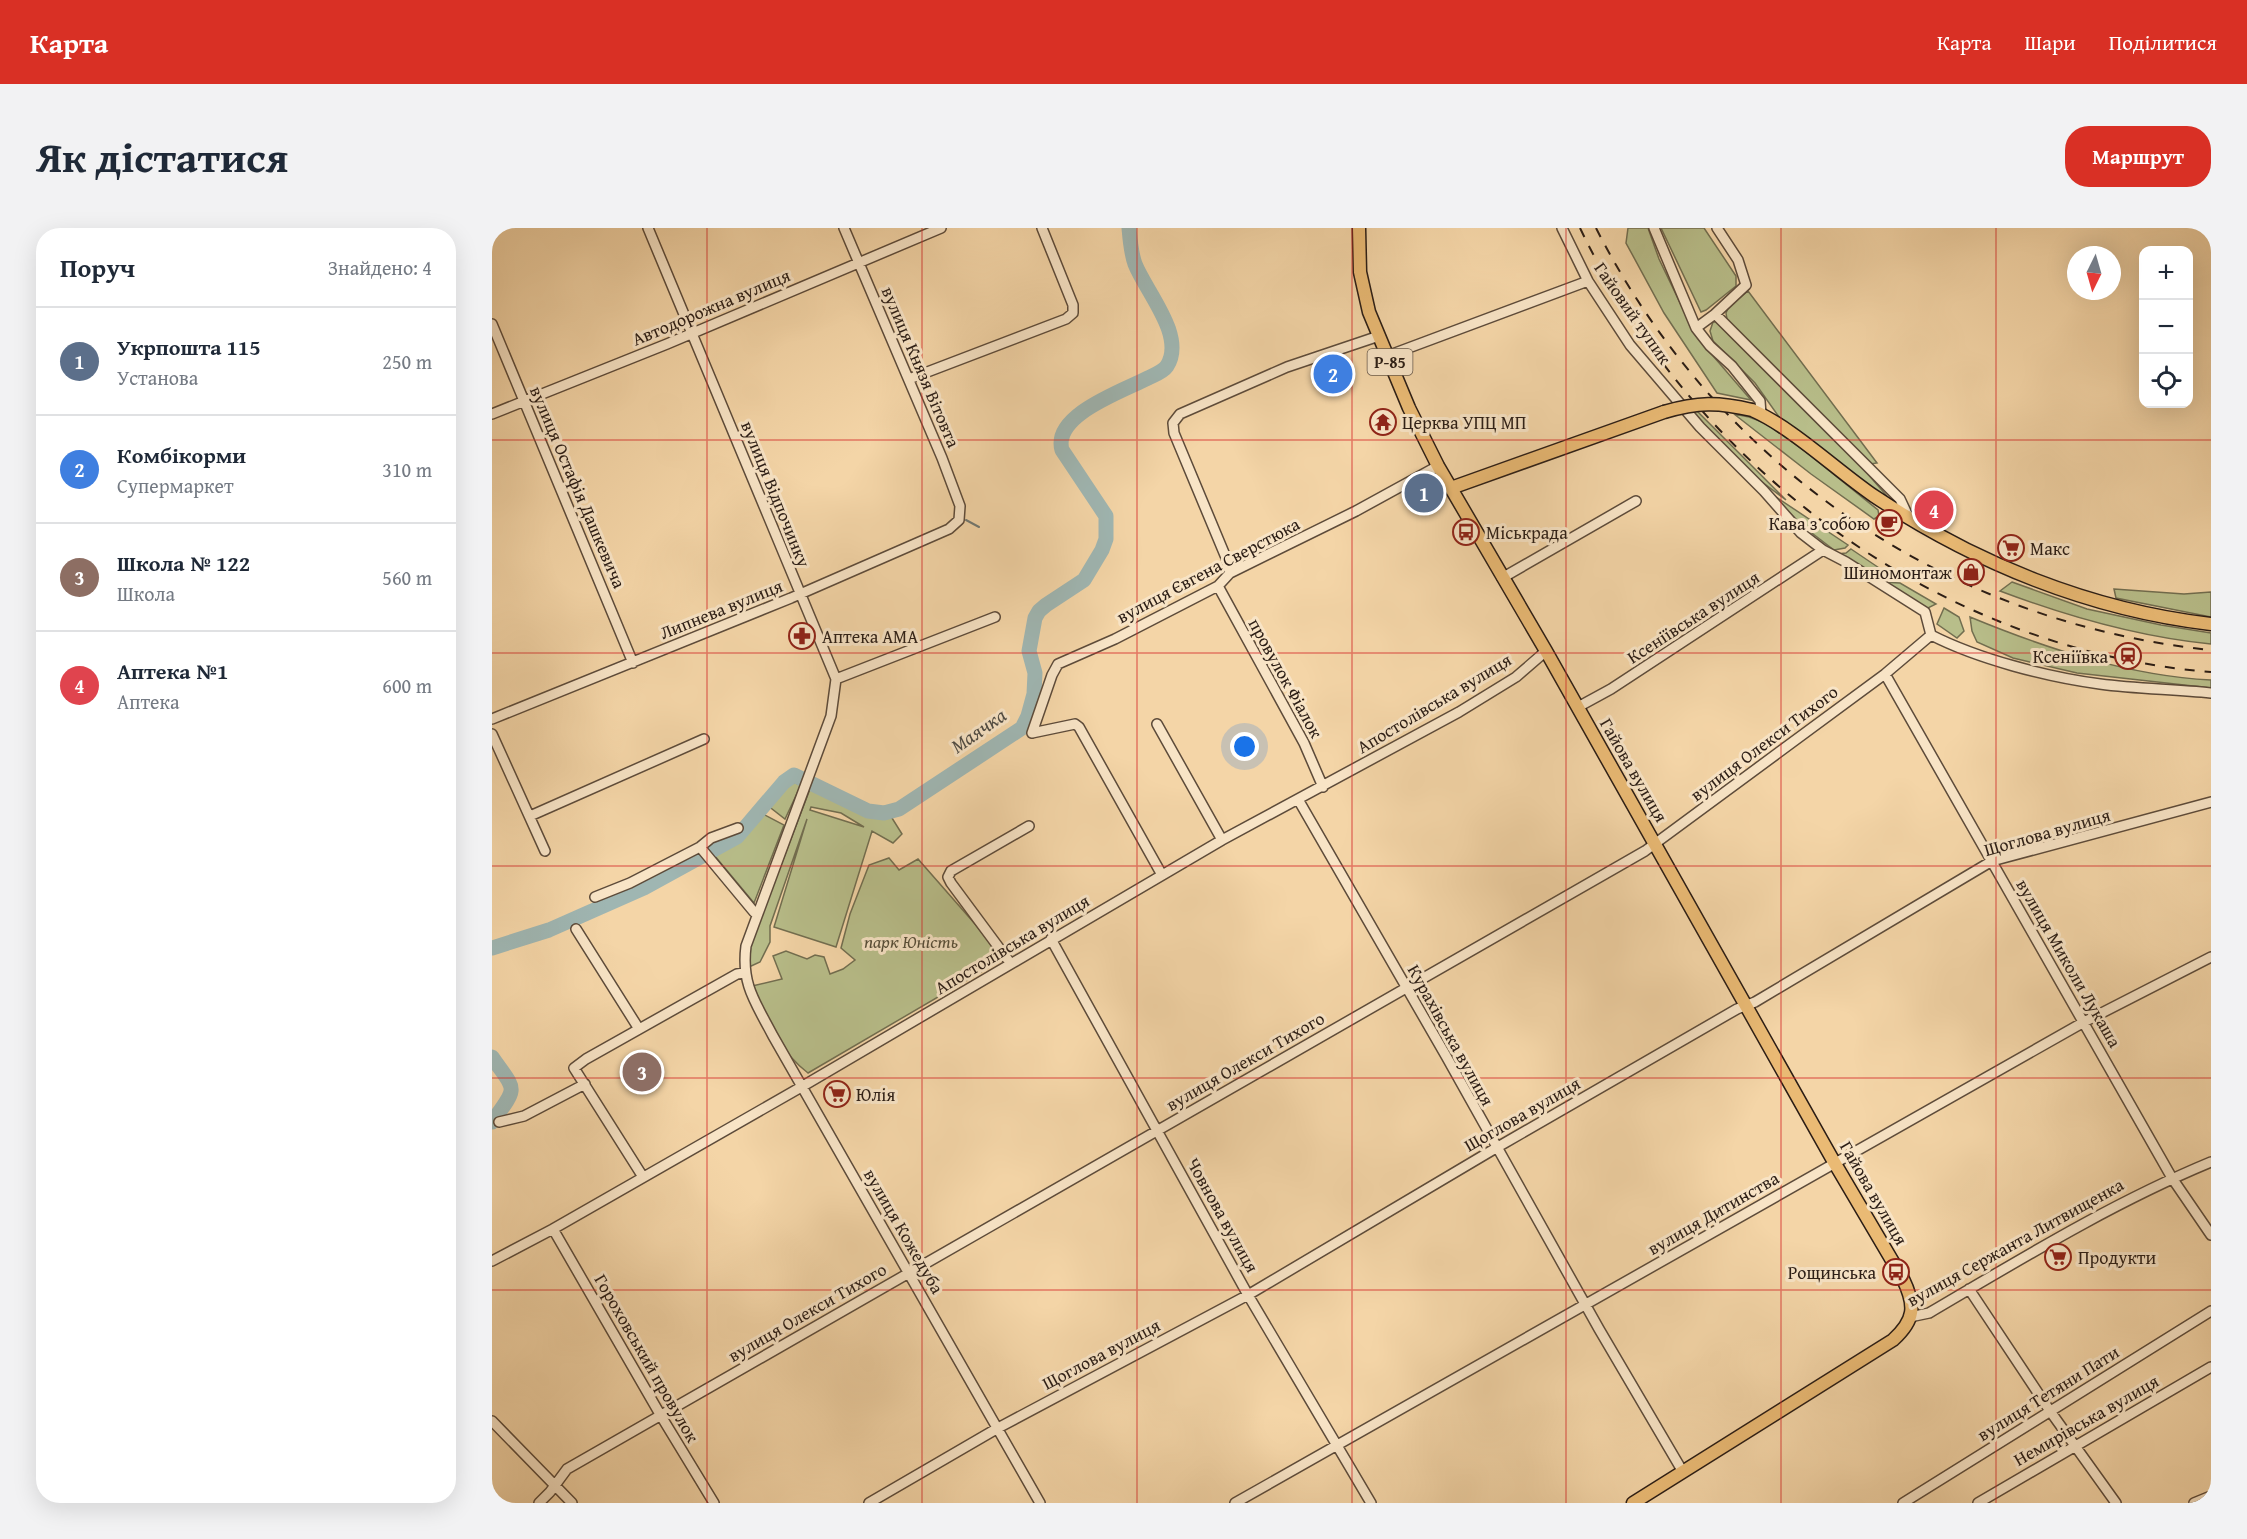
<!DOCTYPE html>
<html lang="uk">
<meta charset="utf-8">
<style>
body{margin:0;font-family:"Gentium Book Plus",serif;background:#f2f2f3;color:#1f2937}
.controls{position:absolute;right:18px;top:18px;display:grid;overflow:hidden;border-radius:12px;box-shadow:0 6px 24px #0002}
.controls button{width:54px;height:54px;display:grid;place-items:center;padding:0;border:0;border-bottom:2px solid #e0e1e3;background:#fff;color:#1f2937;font:30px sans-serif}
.compass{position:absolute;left:1575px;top:18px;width:54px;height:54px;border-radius:50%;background:#fff;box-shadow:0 6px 24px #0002;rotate:185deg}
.you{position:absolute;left:753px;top:519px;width:21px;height:21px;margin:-15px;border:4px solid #fff;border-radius:50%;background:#1a73e8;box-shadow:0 0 0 9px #1a73e833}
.badge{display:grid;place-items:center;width:39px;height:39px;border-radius:50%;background:#d93025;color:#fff;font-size:20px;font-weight:700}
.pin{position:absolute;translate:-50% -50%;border:3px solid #fff;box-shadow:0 2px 6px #0006}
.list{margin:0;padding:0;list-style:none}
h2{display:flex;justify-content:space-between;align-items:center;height:78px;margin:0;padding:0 24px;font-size:26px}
h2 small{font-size:20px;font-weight:400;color:#747a83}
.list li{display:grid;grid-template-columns:39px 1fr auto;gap:18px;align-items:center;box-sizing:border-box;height:108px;padding:0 24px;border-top:2px solid #e0e1e3}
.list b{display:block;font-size:22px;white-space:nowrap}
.list p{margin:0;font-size:20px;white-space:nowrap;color:#747a83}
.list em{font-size:20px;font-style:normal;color:#747a83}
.icon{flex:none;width:33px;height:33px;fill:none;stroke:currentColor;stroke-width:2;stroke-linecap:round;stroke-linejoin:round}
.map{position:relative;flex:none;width:1719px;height:1275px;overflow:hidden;border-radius:24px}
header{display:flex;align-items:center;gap:36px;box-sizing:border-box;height:84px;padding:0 30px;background:#d93025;color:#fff}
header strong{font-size:28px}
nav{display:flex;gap:33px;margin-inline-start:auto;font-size:21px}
.intro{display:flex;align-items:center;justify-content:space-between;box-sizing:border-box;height:144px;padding:0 36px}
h1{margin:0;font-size:42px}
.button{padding:15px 27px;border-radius:24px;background:#d93025;color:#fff;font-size:21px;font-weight:700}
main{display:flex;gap:36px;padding:0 36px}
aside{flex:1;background:#fff;border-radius:24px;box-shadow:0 6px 24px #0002}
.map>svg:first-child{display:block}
</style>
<header>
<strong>Карта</strong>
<nav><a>Карта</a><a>Шари</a><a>Поділитися</a></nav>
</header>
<div class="intro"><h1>Як дістатися</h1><a class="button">Маршрут</a></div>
<main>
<aside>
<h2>Поруч<small>Знайдено: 4</small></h2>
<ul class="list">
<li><span class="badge" style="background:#5c6f8a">1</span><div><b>Укрпошта 115</b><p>Установа</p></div><em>250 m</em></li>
<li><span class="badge" style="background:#3f7fe0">2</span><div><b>Комбікорми</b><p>Супермаркет</p></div><em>310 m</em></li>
<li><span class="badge" style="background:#8d6e63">3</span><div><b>Школа № 122</b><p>Школа</p></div><em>560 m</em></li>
<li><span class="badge" style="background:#e0444e">4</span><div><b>Аптека №1</b><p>Аптека</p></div><em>600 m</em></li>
</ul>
</aside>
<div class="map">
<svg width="1719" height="1275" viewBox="0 0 1719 1275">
<rect width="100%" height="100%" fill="#f4d5a7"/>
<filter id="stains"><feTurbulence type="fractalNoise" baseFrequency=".00333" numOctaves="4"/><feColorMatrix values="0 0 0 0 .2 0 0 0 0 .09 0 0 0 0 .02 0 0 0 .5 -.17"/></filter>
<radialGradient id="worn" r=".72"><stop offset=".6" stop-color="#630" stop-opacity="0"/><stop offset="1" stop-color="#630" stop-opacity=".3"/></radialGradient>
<path fill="#b8be8a" stroke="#726e50" stroke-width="1.5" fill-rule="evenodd" d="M1136 0H1156L1167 31 1204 108 1259 172 1225 165 1172 85 1134 15Z
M1169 0H1212L1244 48V58L1214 82 1209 84Z
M1256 63 1385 235 1378 236 1235 91 1234 85 1237 78Z
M1221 94H1224L1375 245 1401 275 1334 226 1287 189 1263 155 1221 113 1218 103Z
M1205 183 1294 272 1262 248 1197 184Z
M1242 186 1257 189 1273 195 1314 224 1386 282 1387 288 1382 291 1319 246Z
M1275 263 1356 317 1353 320 1342 322 1312 299Z
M1359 321 1402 350 1383 348 1345 326 1354 325Z
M1389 354 1408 355 1444 376 1434 381Z
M1520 354 1595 381 1669 397 1719 405V416C1646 409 1577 389 1508 363Z
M1622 361 1692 366 1719 364V389L1624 370Z
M1452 380 1467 389 1472 403 1465 410 1445 396Z
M1478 389C1553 420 1637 448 1719 452V460L1585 445 1521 430 1485 414 1480 403Z
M301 554 309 557 293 591 275 577Z
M318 561 390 589 400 590 410 606 401 615 380 603 344 719 282 699 315 591 278 698V714L268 734 257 739 258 718ZM319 579 349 585 372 599 318 582Z
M269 585 292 597 262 675 222 627 246 614Z
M397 630 407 642 426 631 483 696 511 731 316 845C286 822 275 791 260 758L290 751 281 728 294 723 315 731 323 727 332 729 338 746 351 741 363 732 349 720 358 686 377 637Z"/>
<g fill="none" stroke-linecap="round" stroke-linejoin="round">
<path stroke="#717973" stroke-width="2" d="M474 292 487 299"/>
<path stroke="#9fb6b2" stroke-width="15" d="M0 720 57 702 152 660 245 609 292 554 302 547 376 583 392 585 407 581 530 500 536 488 542 466 543 445 537 423 543 390 547 383 554 377 592 352 610 322 614 311V288L570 222C560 187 631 163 656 150 662 147 671 144 675 138 694 108 654 64 643 36 639 25 638 12 637 0
M0 829C24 864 27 857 0 894"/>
<defs>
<path id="minor" d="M156 0 344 451 339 488 254 718C249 757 264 775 281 808L548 1275
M1070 0 1096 53 1138 117 1208 199 1272 263 1309 305 1331 322 1354 334 1433 384 1439 407
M1162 0 1204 100 1218 118 1240 138 1268 173 1269 186
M1223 86 1254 57 1246 32 1225 0
M0 96 141 435
M1204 100 1223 86 1408 271 1416 288
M895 128 1096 53
M417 151 574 91 581 85V77L550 0
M0 186 175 116 449 0
M738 345 735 332 682 205 681 195 688 186 795 139 887 108
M1010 350 1144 273
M726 358 812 515 831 559
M1439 407C1486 431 1555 449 1608 456 1645 461 1682 461 1719 465
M1393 446 1680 950 1719 1007
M344 451 503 389
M1086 479 1119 461 1331 322
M0 491 299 370 457 301 467 292 468 278 450 230 352 0
M665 496 730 612
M540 505 560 447 566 436 623 411 726 358 738 345 864 283 946 238
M540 505 583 496 587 499 670 647
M0 506 53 623
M807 573 954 828 1107 1101 1191 1244
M38 588 212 511
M208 619 262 684 266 685
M103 669 138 655 208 619 219 610 246 600
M84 701 147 801
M559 711 756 1067 879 1275
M519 736 459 655 456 649 459 643 537 598
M7 894 32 888 93 856
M151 949 82 840 94 831 245 746 252 745
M61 1001 169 1188 222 1275
M0 1033 61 1001 311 858 730 612 967 484 1024 449 1054 423
M1477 1061 1558 1183 1624 1275
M1418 1089 1437 1085C1529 1031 1620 975 1719 934
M0 1193 80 1275
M47 1275 58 1264 75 1241 1153 623 1393 446 1439 407
M377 1275 506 1200 756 1067 1004 920 1245 781 1263 774 1500 633 1719 574
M743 1275 1592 794 1719 729
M1411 1275 1719 1083
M1486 1275 1719 1139
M1702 1275 1719 1268"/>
<path id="major" d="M867 0 868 44 877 84 917 180 946 238 1054 423 1342 934 1411 1051C1424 1078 1423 1092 1401 1112L1141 1275
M1260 182C1301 200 1344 242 1382 268 1483 335 1598 382 1719 396
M959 260 1172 184"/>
</defs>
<use href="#minor" stroke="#5d4b3a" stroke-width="12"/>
<use href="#major" stroke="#2b1d15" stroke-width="15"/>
<use href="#minor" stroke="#f8e4c6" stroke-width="9"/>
<use href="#major" stroke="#eaba74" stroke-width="12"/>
<path stroke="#2b1d15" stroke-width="2" stroke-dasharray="10 10" stroke-linecap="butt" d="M1088 0C1203 241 1450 423 1719 444
M1104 0C1224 237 1454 395 1719 422"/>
<defs>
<path id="major-bridge" d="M1172 184C1206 174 1226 174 1260 182"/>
</defs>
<use href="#major-bridge" stroke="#2b1d15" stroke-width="15" stroke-linecap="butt"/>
<use href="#major-bridge" stroke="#eaba74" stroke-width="12"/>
</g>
<path fill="none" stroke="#d62828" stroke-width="1.5" stroke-opacity="0.55" d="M215 0V1275M430 0V1275M645 0V1275M860 0V1275M1074 0V1275M1289 0V1275M1504 0V1275M0 212H1719M0 425H1719M0 638H1719M0 850H1719M0 1062H1719"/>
<defs>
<symbol id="temple-ring" viewBox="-11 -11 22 22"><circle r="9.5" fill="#f8e4c6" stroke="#8f2418" stroke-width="1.5"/><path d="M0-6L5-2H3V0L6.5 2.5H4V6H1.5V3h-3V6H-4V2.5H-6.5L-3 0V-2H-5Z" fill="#8f2418"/></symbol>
<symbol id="cafe-ring" viewBox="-11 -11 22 22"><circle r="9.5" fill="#f8e4c6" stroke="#8f2418" stroke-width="1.5"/><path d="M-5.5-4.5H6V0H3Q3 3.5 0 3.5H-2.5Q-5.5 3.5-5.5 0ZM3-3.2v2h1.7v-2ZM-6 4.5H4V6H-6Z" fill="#8f2418"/></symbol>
<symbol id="bus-ring" viewBox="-11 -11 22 22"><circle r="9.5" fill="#f8e4c6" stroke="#8f2418" stroke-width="1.5"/><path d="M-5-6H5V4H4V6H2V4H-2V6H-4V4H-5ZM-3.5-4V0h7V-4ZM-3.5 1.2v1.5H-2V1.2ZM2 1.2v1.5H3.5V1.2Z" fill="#8f2418"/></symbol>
<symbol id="supermarket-ring" viewBox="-11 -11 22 22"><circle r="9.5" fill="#f8e4c6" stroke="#8f2418" stroke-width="1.5"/><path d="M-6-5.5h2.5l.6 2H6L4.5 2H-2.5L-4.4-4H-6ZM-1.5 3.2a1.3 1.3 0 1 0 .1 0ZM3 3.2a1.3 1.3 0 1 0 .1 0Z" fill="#8f2418"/></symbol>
<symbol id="shop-ring" viewBox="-11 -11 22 22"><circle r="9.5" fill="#f8e4c6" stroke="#8f2418" stroke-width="1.5"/><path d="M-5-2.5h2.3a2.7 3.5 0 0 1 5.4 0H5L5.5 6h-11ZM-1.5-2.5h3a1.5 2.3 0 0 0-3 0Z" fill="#8f2418"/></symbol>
<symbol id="pharmacy-ring" viewBox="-11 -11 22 22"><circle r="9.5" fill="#f8e4c6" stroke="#8f2418" stroke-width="1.5"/><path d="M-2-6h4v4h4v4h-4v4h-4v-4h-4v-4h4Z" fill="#8f2418"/></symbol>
<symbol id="station-ring" viewBox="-11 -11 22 22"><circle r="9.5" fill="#f8e4c6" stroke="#8f2418" stroke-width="1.5"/><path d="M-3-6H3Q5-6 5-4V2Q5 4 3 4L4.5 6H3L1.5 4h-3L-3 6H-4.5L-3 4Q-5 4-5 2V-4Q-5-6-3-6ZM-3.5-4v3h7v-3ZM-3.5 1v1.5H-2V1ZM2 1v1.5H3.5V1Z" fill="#8f2418"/></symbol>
</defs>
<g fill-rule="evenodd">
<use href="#temple-ring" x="876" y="179" width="30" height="30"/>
<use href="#cafe-ring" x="1382" y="280" width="30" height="30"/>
<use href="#bus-ring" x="959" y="289" width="30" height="30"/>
<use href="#supermarket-ring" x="1504" y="305" width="30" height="30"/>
<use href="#shop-ring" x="1464" y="329" width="30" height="30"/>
<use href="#pharmacy-ring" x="295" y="393" width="30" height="30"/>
<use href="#station-ring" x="1621" y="413" width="30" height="30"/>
<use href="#supermarket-ring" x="330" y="851" width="30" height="30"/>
<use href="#supermarket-ring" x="1551" y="1014" width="30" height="30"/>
<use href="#bus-ring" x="1389" y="1029" width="30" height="30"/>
</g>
<g text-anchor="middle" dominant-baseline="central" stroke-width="6" stroke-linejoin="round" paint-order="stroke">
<rect fill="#f8e4c6" stroke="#68594a" stroke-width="1.5" x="875.5" y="121" width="45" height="26" rx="4.5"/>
<g font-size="16" font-weight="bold" fill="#2b1d15">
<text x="898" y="134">Р-85</text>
</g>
<g font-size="18" fill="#2b1d15" stroke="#f8e4c6">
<text transform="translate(219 79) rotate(-23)">Автодорожна вулиця</text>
<text transform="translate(1141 85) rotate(55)">Гайовий тупик</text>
<text transform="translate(429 139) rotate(67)">вулиця Князя Вітовта</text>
<text transform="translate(86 259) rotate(67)">вулиця Остафія Дашкевича</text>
<text transform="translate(284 266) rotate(68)">вулиця Відпочинку</text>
<text transform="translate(716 342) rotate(-28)">вулиця Євгена Сверстюка</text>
<text transform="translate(229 381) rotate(-22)">Липнева вулиця</text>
<text transform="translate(1201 389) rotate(-33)">Ксеніївська вулиця</text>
<text transform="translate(794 450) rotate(61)">провулок Фіалок</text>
<text transform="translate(942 475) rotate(-31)">Апостолівська вулиця</text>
<text transform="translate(1272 515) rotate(-37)">вулиця Олекси Тихого</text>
<text transform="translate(1142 542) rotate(60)">Гайова вулиця</text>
<text transform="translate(1555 604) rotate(-16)">Щоглова вулиця</text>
<text transform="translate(520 716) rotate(-31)">Апостолівська вулиця</text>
<text transform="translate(1577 735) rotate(60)">вулиця Миколи Лукаша</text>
<text transform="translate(959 807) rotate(61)">Курахівська вулиця</text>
<text transform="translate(753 833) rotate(-30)">вулиця Олекси Тихого</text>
<text transform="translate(1030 886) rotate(-30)">Щоглова вулиця</text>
<text transform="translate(1382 965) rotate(60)">Гайова вулиця</text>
<text transform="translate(1221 985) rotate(-30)">вулиця Дитинства</text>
<text transform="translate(731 987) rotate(61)">Човнова вулиця</text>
<text transform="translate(412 1003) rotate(60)">вулиця Кожедуба</text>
<text transform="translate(1523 1014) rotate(-29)">вулиця Сержанта Литвищенка</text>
<text transform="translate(315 1084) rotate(-30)">вулиця Олекси Тихого</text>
<text transform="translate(609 1126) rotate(-28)">Щоглова вулиця</text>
<text transform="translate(155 1130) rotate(60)">Гороховський провулок</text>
<text transform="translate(1556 1165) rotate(-32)">вулиця Тетяни Пати</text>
<text transform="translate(1594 1192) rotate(-30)">Немирівська вулиця</text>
</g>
<g font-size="18" fill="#2b1d15" stroke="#f8e4c6" text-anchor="start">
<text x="910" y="194">Церква УПЦ МП</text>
<text x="1378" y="295" text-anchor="end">Кава з собою</text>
<text x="994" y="304">Міськрада</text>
<text x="1538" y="320">Макс</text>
<text x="1460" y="344" text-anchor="end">Шиномонтаж</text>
<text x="330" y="408">Аптека АМА</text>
<text x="1616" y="428" text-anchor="end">Ксеніївка</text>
<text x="364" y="866">Юлія</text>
<text x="1586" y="1029">Продукти</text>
<text x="1384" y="1044" text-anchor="end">Рощинська</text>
</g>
<g font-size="18" font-style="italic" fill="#554d38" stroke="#f8e4c6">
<text x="419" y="713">парк Юність</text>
</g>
<g font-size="20" font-style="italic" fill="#4e4b44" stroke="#f8e4c6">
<text transform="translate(486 502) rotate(-35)">Маячка</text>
</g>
</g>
<rect width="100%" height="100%" filter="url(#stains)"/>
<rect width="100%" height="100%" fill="url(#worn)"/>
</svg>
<div class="controls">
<button>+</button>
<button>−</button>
<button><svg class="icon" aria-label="locate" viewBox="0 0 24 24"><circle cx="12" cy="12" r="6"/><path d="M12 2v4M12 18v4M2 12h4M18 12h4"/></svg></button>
</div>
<svg class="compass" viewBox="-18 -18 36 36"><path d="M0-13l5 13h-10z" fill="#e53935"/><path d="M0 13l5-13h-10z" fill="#747a83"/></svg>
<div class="you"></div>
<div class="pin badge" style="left:932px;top:265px;background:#5c6f8a">1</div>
<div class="pin badge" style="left:841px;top:146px;background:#3f7fe0">2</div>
<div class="pin badge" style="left:150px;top:844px;background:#8d6e63">3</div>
<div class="pin badge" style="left:1442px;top:282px;background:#e0444e">4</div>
</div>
</main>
